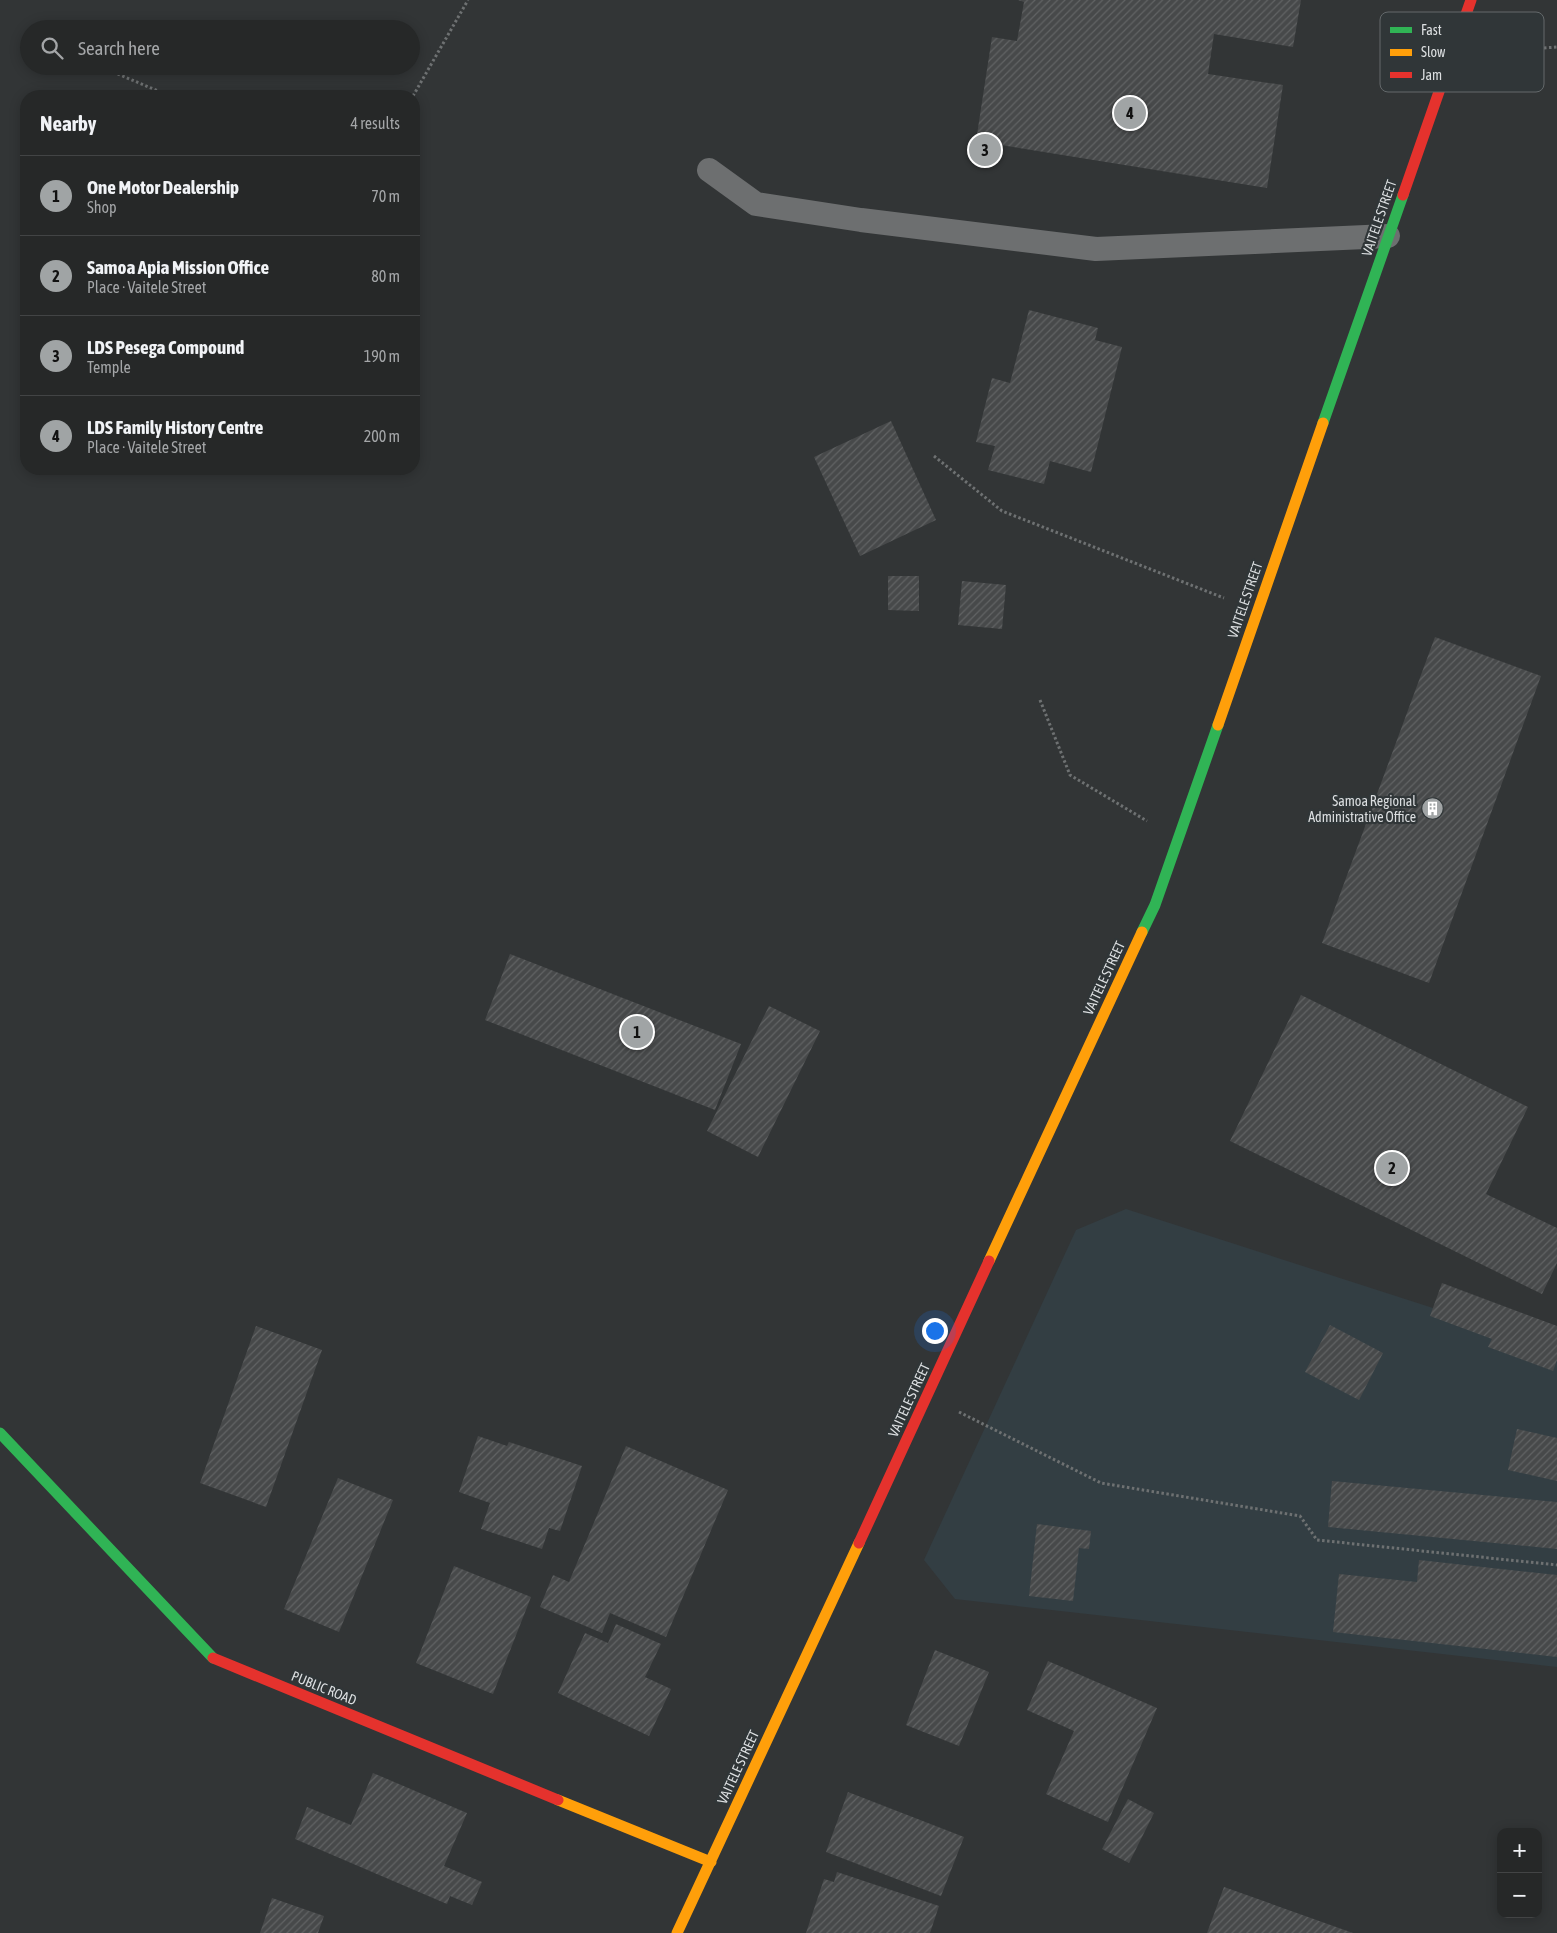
<!DOCTYPE html>
<meta charset="utf-8">
<style>
body{margin:0;font-family:"Asap Condensed",sans-serif;background:#323434;color:#f1f3f6}
.controls{position:absolute;right:15px;bottom:15px;display:grid;overflow:hidden;border-radius:10px;box-shadow:0 2px 12px #0003}
.controls button{width:45px;height:45px;display:grid;place-items:center;padding:0;border:0;border-bottom:1px solid #424445;background:#262828;color:#f1f3f6;font:25px sans-serif}
.you{position:absolute;left:934px;top:1330px;width:18px;height:18px;margin:-12px;border:4px solid #fff;border-radius:50%;background:#1a73e8;box-shadow:0 0 0 8px #1a73e833}
.badge{display:grid;place-items:center;width:32px;height:32px;border-radius:50%;background:#a0a4a5;color:#111;font-size:16px;font-weight:700}
.pin{position:absolute;translate:-50% -50%;border:2px solid #fff;box-shadow:0 1px 5px #0006}
.list{margin:0;padding:0;list-style:none}
h2{display:flex;justify-content:space-between;align-items:center;height:65px;margin:0;padding:0 20px;font-size:21px}
h2 small{font-size:16px;font-weight:400;color:#a4a6a8}
.list li{display:grid;grid-template-columns:32px 1fr auto;gap:15px;align-items:center;box-sizing:border-box;height:80px;padding:0 20px;border-top:1px solid #424445}
.list b{display:block;font-size:19px;white-space:nowrap}
.list p{margin:0;font-size:16px;white-space:nowrap;color:#a4a6a8}
.list em{font-size:16px;font-style:normal;color:#a4a6a8}
.icon{flex:none;width:28px;height:28px;fill:none;stroke:currentColor;stroke-width:2;stroke-linecap:round;stroke-linejoin:round}
.map{position:relative;flex:none;width:1557px;height:1933px;overflow:hidden}
.search{position:absolute;background:#262828;box-shadow:0 2px 12px #0003;left:20px;top:20px;width:400px;height:55px;display:flex;align-items:center;gap:12px;box-sizing:border-box;padding:0 18px;border-radius:28px;color:#a4a6a8;font-size:19px}
.panel{position:absolute;background:#262828;box-shadow:0 2px 12px #0003;left:20px;top:90px;width:400px;height:385px;border-radius:20px}
.map>svg:first-child{display:block}
</style>
<div class="map">
<svg width="1557" height="1933" viewBox="0 0 1557 1933">
<defs>
<pattern id="building-hatch" width="6" height="6" patternUnits="userSpaceOnUse" patternTransform="scale(1.25)"><rect width="6" height="6" fill="#47494a"/><path d="M-1 1l2-2M0 6l6-6M5 7l2-2" fill="none" stroke="#616364"/></pattern>
</defs>
<rect width="100%" height="100%" fill="#323536"/>
<path fill="#333e43" d="M1126 1209 1557 1348V1667L955 1599 924 1560 1076 1230Z"/>
<path fill="url(#building-hatch)" d="M1018 0H1301L1293 47 1214 34 1208 74 1283 85 1267 188 976 141 992 37 1017 41 1024 2Z
M1029 310 1098 328 1095 340 1122 347 1091 472 1050 461 1044 484 988 470 995 446 976 442 992 378 1010 383Z
M891 421 936 520 860 556 814 457Z
M888 576H919V611L888 610Z
M962 581 1006 585 1002 629 958 625Z
M1435 637 1541 676 1429 983 1322 943Z
M510 954 741 1044 715 1110 485 1020Z
M1301 995 1528 1107 1486 1194 1557 1228V1263L1542 1294 1230 1141Z
M769 1006 820 1031 758 1157 707 1131Z
M1442 1283 1557 1326V1360L1553 1371 1488 1347 1492 1339 1430 1316Z
M1330 1325 1383 1353 1359 1400 1305 1372Z
M256 1326 322 1350 266 1507 200 1483Z
M1517 1429 1557 1438V1481L1508 1470Z
M478 1436 507 1446 509 1442 582 1466 560 1531 549 1528 542 1549 481 1529 490 1503 459 1492Z
M626 1446 728 1490 666 1637 610 1613 602 1633 540 1607 553 1575 569 1582Z
M338 1478 393 1500 339 1632 284 1609Z
M1332 1481 1557 1502V1549L1328 1527Z
M1037 1524 1091 1531 1089 1549 1079 1548 1073 1601 1029 1596Z
M1419 1560 1557 1575V1657L1333 1632 1339 1574 1417 1582Z
M454 1566 531 1597 493 1694 416 1663Z
M616 1624 661 1644 645 1677 671 1689 649 1736 558 1693 585 1633 608 1643Z
M935 1650 989 1672 959 1746 906 1725Z
M1048 1661 1157 1708 1108 1822 1046 1794 1074 1731 1027 1710Z
M373 1773 467 1813 444 1866 482 1882 472 1905 450 1896 447 1904 295 1839 307 1807 351 1825Z
M848 1792 964 1837 941 1896 826 1852Z
M1128 1799 1154 1813 1129 1863 1102 1849Z
M837 1872 939 1906 930 1933H806L824 1879 834 1882Z
M1224 1887 1353 1933H1207Z
M272 1898 324 1916 318 1933H260Z"/>
<g fill="none" stroke-linecap="round" stroke-linejoin="round">
<path stroke="#6e7172" stroke-width="3" stroke-dasharray="2.5 2.5" stroke-linecap="butt" d="M1544 48 1557 47
M113 72 170 96
M413 96 468 0
M934 456 1002 511 1224 598
M1040 700 1070 775 1147 821
M959 1412 1101 1483 1300 1516 1317 1540 1557 1565"/>
<path stroke="#6d6f70" stroke-width="24" d="M709 170 756 204 861 220 1096 249 1388 236"/>
<path stroke="#30b455" stroke-width="11" d="M1323 423 1403 195
M1142 932 1155 905 1218 725
M0 1433 213 1658"/>
<path stroke="#ff9f0a" stroke-width="11" d="M1218 725 1323 423
M989 1261 1142 932
M558 1800 711 1862
M677 1933 859 1543"/>
<path stroke="#e5322d" stroke-width="11" d="M1403 195 1471 0
M859 1543 989 1261
M213 1658 558 1800"/>
</g>
<defs>
<symbol id="building-disc" viewBox="-11 -11 22 22"><circle r="9.5" fill="#a0a4a5" stroke="#303638"/><path d="M-4-6H4V6H1V3H-1V6H-4ZM-2.5-4.3h1.7v1.8h-1.7ZM.8-4.3h1.7v1.8H.8ZM-2.5-1h1.7V.8h-1.7ZM.8-1h1.7V.8H.8Z" fill="#fff"/></symbol>
</defs>
<g fill-rule="evenodd">
<use href="#building-disc" x="1420" y="796" width="25" height="25"/>
</g>
<g text-anchor="middle" dominant-baseline="central" stroke-width="4.5" stroke-linejoin="round" paint-order="stroke">
<g font-size="14" fill="#dcdfe1" stroke="#303638">
<text transform="translate(1379 218) rotate(-71)">VAITELE STREET</text>
<text transform="translate(1245 600) rotate(-71)">VAITELE STREET</text>
<text transform="translate(1104 978) rotate(-65)">VAITELE STREET</text>
<text transform="translate(909 1400) rotate(-65)">VAITELE STREET</text>
<text transform="translate(324 1688) rotate(22)">PUBLIC ROAD</text>
<text transform="translate(738 1767) rotate(-65)">VAITELE STREET</text>
</g>
<g font-size="14" fill="#dcdfe1" stroke="#303638" text-anchor="end">
<text x="1416" y="801">Samoa Regional<tspan x="1416" dy="16">Administrative Office</tspan></text>
</g>
</g>
<rect x="1380" y="12" width="164" height="80" rx="8" fill="#303638" stroke="#64696b" stroke-width="1"/>
<rect x="1390" y="27" width="22" height="6" fill="#30b455"/>
<rect x="1390" y="49" width="22" height="7" fill="#ff9f0a"/>
<rect x="1390" y="72" width="22" height="6" fill="#e5322d"/>
<g font-size="14" fill="#dcdfe1">
<text x="1421" y="35">Fast</text>
<text x="1421" y="57">Slow</text>
<text x="1421" y="80">Jam</text>
</g>
</svg>
<div class="controls">
<button>+</button>
<button>−</button>
</div>
<div class="you"></div>
<div class="pin badge" style="left:637px;top:1032px">1</div>
<div class="pin badge" style="left:1392px;top:1168px">2</div>
<div class="pin badge" style="left:985px;top:150px">3</div>
<div class="pin badge" style="left:1130px;top:113px">4</div>
<div class="search"><svg class="icon" aria-label="search" viewBox="0 0 24 24"><circle cx="10" cy="10" r="6"/><path d="M15 15l6 6"/></svg>Search here</div>
<section class="panel">
<h2>Nearby<small>4 results</small></h2>
<ul class="list">
<li><span class="badge">1</span><div><b>One Motor Dealership</b><p>Shop</p></div><em>70 m</em></li>
<li><span class="badge">2</span><div><b>Samoa Apia Mission Office</b><p>Place · Vaitele Street</p></div><em>80 m</em></li>
<li><span class="badge">3</span><div><b>LDS Pesega Compound</b><p>Temple</p></div><em>190 m</em></li>
<li><span class="badge">4</span><div><b>LDS Family History Centre</b><p>Place · Vaitele Street</p></div><em>200 m</em></li>
</ul>
</section>
</div>
